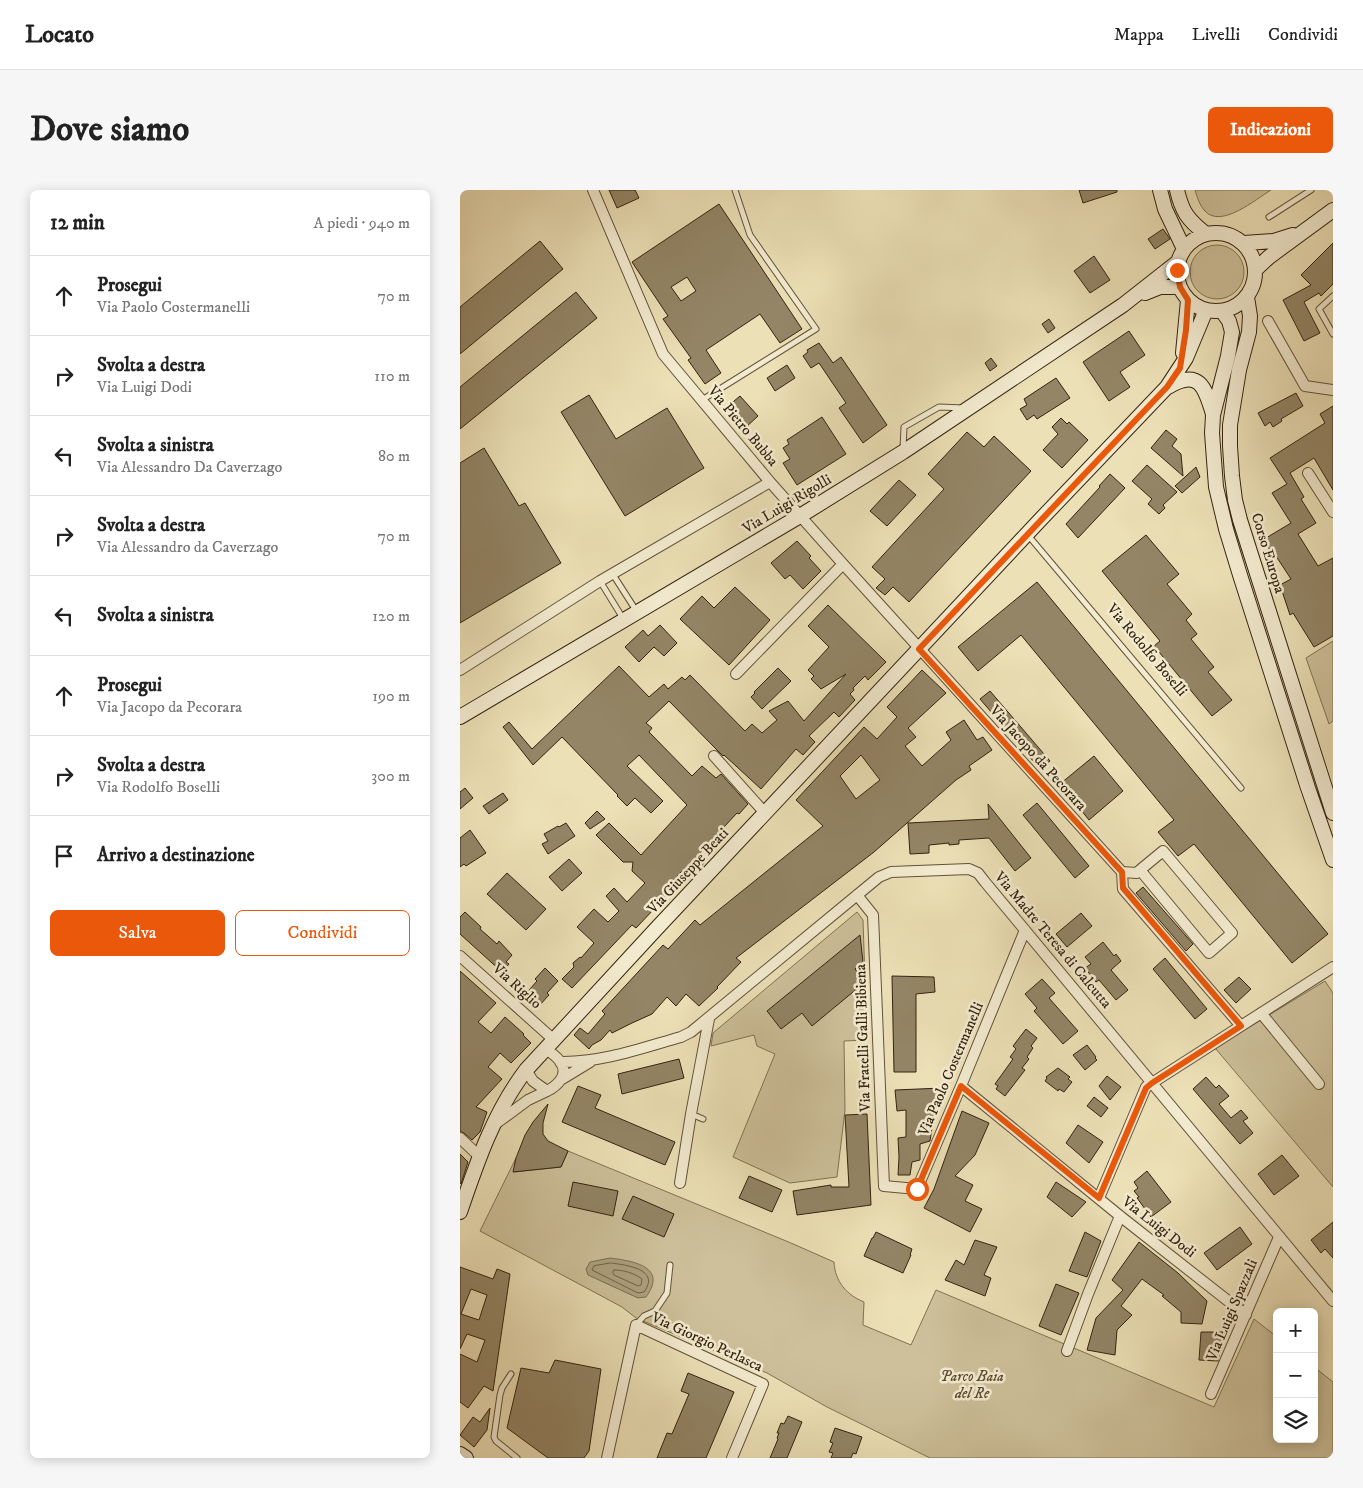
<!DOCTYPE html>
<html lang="it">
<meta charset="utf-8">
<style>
body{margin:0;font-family:"IM FELL DW Pica",serif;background:#f6f6f6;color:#222}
.controls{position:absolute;right:15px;bottom:15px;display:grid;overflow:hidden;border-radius:8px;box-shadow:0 2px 12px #0003}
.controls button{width:45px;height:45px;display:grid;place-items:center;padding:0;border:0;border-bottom:1px solid #e0e0e0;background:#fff;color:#222;font:25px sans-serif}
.stop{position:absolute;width:15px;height:15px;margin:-11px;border:4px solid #ea580c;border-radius:50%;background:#fff}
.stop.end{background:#ea580c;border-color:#fff;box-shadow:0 1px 5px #0008}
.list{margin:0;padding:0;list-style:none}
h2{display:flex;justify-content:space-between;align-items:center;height:65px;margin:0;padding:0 20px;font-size:21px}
h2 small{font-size:16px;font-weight:400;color:#767676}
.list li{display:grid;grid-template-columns:32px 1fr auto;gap:15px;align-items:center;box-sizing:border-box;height:80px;padding:0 20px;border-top:1px solid #e0e0e0}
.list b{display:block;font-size:19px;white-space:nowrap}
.list p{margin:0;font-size:16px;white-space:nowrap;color:#767676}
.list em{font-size:16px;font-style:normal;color:#767676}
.actions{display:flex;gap:10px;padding:15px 20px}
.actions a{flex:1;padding:11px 0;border:1px solid #ea580c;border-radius:8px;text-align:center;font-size:18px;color:#ea580c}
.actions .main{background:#ea580c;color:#fff}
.icon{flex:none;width:28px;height:28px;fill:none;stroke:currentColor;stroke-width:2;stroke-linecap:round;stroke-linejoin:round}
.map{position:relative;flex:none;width:873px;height:1268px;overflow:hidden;border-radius:8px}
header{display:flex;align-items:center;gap:30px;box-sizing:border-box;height:70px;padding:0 25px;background:#fff;border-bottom:1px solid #e0e0e0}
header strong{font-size:24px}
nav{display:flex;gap:28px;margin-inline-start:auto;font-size:18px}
.intro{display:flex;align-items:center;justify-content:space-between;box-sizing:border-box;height:120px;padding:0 30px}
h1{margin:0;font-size:35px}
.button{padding:12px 22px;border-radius:8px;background:#ea580c;color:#fff;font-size:18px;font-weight:700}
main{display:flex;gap:30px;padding:0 30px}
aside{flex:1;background:#fff;border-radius:8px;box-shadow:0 2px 12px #0003}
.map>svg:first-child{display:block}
</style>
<header>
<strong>Locato</strong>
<nav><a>Mappa</a><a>Livelli</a><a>Condividi</a></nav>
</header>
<div class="intro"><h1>Dove siamo</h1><a class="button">Indicazioni</a></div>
<main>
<aside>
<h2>12 min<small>A piedi · 940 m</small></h2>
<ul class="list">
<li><svg class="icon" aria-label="ahead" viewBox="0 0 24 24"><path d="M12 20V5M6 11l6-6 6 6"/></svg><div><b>Prosegui</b><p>Via Paolo Costermanelli</p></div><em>70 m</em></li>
<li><svg class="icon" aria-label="right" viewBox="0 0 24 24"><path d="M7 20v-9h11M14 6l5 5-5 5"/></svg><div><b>Svolta a destra</b><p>Via Luigi Dodi</p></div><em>110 m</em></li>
<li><svg class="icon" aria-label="left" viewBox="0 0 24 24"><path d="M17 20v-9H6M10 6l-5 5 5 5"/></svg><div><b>Svolta a sinistra</b><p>Via Alessandro Da Caverzago</p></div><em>80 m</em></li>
<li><svg class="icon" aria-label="right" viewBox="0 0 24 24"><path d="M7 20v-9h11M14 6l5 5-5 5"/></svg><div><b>Svolta a destra</b><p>Via Alessandro da Caverzago</p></div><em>70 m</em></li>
<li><svg class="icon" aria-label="left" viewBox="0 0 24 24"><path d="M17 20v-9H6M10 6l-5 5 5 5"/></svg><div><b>Svolta a sinistra</b></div><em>120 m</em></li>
<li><svg class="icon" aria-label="ahead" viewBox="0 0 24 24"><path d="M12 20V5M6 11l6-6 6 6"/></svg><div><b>Prosegui</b><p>Via Jacopo da Pecorara</p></div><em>190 m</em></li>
<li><svg class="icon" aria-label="right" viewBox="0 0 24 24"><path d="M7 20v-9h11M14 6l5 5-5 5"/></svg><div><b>Svolta a destra</b><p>Via Rodolfo Boselli</p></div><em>300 m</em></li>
<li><svg class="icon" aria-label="arrive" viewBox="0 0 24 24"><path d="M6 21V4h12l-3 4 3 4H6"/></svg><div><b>Arrivo a destinazione</b></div></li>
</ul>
<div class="actions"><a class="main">Salva</a><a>Condividi</a></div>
</aside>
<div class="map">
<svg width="873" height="1268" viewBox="0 0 873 1268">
<rect width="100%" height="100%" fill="#ece0b6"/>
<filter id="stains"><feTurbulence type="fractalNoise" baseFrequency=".004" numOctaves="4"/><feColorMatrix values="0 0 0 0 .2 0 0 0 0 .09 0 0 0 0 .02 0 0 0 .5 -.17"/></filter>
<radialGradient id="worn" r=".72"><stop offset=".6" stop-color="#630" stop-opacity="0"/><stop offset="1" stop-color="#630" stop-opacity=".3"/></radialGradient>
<path fill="#cdc09a" stroke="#807254" d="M735 0H811C796 9 761 39 745 21 740 16 737 7 735 0Z
M730 82a27 27 0 1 1 54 0a27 27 0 1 1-54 0Z
M873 451V531L869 534 846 468Z
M397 722 403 730 407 850 384 851 385 920 377 987 330 993 273 967 315 864 297 856 294 845 251 856 253 843Z
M865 791 873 803V997L755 858Z
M108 961 331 1053 374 1072C375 1092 387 1105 404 1112L403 1135 451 1155 476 1100 754 1217 794 1129 817 1147V1249H854V1177L873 1192V1268H470L367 1217 307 1183 176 1128 162 1117 20 1041 56 968 54 982 101 977Z"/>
<path fill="#ada07d" stroke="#7c6e51" d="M150 1068C174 1071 208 1077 186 1107L178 1108 128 1085 126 1079 130 1072Z"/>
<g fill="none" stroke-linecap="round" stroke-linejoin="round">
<path stroke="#706246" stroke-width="1" d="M151 1073C166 1075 201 1079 184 1102L178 1103 132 1080 134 1076Z
M154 1080C164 1080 174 1083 182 1089L181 1095 178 1096 154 1085 153 1083Z"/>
</g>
<path fill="#938566" stroke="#33230f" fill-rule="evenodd" d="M149 0H175L179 8 157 18Z
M619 0H657V2L623 13Z
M259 14 342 139 320 153 300 124 246 160 261 183 245 194 228 170 231 168 203 129 208 126 172 72ZM227 87 236 101 221 111 211 97Z
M703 39 710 49 695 59 688 49Z
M80 51 103 79 0 164V117Z
M873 53V94L861 106 859 103 844 112 860 143 844 151 823 110 851 95 841 85Z
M634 66 650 90 630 103 614 81Z
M116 102 137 128 0 239V197Z
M589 129 595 138 588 143 582 134Z
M669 141 685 165 660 182 670 197 649 211 623 172Z
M359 153 373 173 381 167 427 235 403 253 379 218 386 213 359 173 351 178 343 166 348 162 347 160Z
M531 168 537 176 530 181 525 173Z
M327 175 335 188 315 201 307 188Z
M596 188 610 208 577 229 574 225 567 230 560 219 567 215 564 209Z
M836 203 843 216 821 229 822 231 813 237 810 232 805 236 798 223Z
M129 205 156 249 207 218 244 278 165 326 101 222Z
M280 206 298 226 285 238 267 217Z
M873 216V300L854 268 830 283 844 307 841 309 856 333 838 344 858 376 873 368V446L854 457 833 423 830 425 820 395 831 389 812 360 810 362 806 348 831 333 812 303 827 294 810 268 865 233 860 224Z
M362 227 386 264 337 295 323 273 330 269 323 258 329 254 327 250Z
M601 228 607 234 609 232 628 250 602 278 583 260 598 244 592 237Z
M706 240 717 249 712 256 721 264 723 286 691 258Z
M507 242 524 257 534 246 571 281 449 412 433 397 425 405 416 398 425 389 412 377 484 299 468 284Z
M24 258 59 316 65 313 101 373 0 433V273Z
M687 275 717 302 703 315 705 318 699 324 688 314 692 309 672 291Z
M736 277 740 287 722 303 715 296Z
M650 284 665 298 618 348 606 334 640 297 639 296Z
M439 290 456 305 427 336 410 321Z
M686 345 719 384 707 394 732 424 726 430 737 444 731 449 754 477 748 482 772 510 752 526 694 456 700 451 642 381Z
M337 351 351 366 349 368 361 381 343 399 330 385 325 389 311 373Z
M577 392 868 744 832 773 734 654 718 666 698 642 714 630 561 445 518 481 498 457Z
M275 397 310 430 269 475 220 429 242 406 254 418Z
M368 415 426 472 408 490 405 486 393 498 394 500 390 504 395 510 379 527 374 522 349 546 355 552 343 565 336 559 301 599 264 565 263 566 256 559 209 511 186 533 192 538 189 542 232 586 242 576 256 588 261 584 288 614 279 624 277 623 238 665 245 672 230 688 222 681 210 694 214 697 194 718V719L176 738 172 735 112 798 102 789 114 777 113 773 120 767 121 768 134 753 117 737 134 719 148 732 159 721 146 706 154 698 167 712 185 693 172 681 173 672H163L136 645 149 633 181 665 227 615 179 565 167 576 203 611 191 623 175 608 167 616 157 606 158 605 102 547 73 575 43 537 49 532 72 559 159 476 189 507 204 494 208 499 222 487 225 490 230 485 285 541 292 534 302 543 317 530 309 521 328 511 344 531 386 484 361 499 351 489 354 486 348 480 369 457 348 436Z
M200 435 217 453 204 466 194 457 179 472 165 457 183 440 188 446Z
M318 478 331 491 302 519 291 507 295 503 294 502Z
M462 480 486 503 448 538 456 547 445 556 462 576 491 550 486 542 504 530 517 550 523 547 532 560 509 576 511 580 496 590 414 662 276 768 281 772 257 797 258 798 239 816 226 804 216 816 207 807 192 824 172 833 152 843 150 840 141 850 132 855 129 859 114 845 120 838 128 844 145 824 142 821 203 755 208 759 235 730 240 735 363 636 336 610 404 537 417 549 437 527 427 517ZM401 565 420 590 396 609 380 586Z
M530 501 590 571 580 579 520 509Z
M634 566 663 601 629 630 600 594Z
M5 598 13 608 0 619V602Z
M43 603 48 610 29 624 23 616Z
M577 613 629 676 615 688 563 625Z
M528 614 571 668 555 681 529 648 499 650V654L489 655V653L469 655V663L450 664 448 633 529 629Z
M137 621 145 629 130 639 125 633Z
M106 633 115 646 88 664 82 654 88 651 84 644 98 636 99 637Z
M10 640 26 663 6 676 4 674 0 677V648Z
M109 669 122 683 102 701 89 687Z
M47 683 86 719 66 740 27 704Z
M683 697 733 754 726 761 676 703Z
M5 722 21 737 20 739 37 754 39 751 52 765 46 772 49 774 42 782 0 744V727Z
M621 723 632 736 607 757 596 744Z
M400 745 403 772 395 779 405 792 352 836 342 823 321 839 307 821Z
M643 752 654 766 656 764 661 771 651 780 668 800 656 810 639 790 636 792 625 778 631 774 625 767Z
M705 768 747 819 735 829 693 779Z
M85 778 98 791 87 803 89 805 78 817 76 815 74 817 63 807 77 791 75 789Z
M0 781 36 813 18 832 31 843 45 827 64 844 63 845 71 853 51 873 40 863 28 877 42 889 16 917 27 922 20 942 12 950 4 943 0 941Z
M432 786 474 787 475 802 456 804V882H434Z
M779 787 791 799 776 813 764 800Z
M582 789 595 803 589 808 618 841 603 854 574 821 577 818 565 804Z
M566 839 577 848 571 856 573 858 567 867 569 869 562 878 565 880 545 906 536 899 538 896 535 894 553 869 550 867 556 859 553 856Z
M627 855 636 867 635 868 637 870 625 880 613 865Z
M219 869 224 888 162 904 158 884Z
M598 878 610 887 608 889 612 892 604 902 599 899 598 901 585 891 587 888 586 887Z
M647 886 661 897 650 910 639 896Z
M746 887 756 898 759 895 769 906 759 914 771 928 781 920 788 928 783 931 793 943 780 954 733 899Z
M118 896 141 905 135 918 215 952 205 975 102 932Z
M482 898 481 918H475L470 951 460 954V970L452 972 450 985H438L439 967 438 948 446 947V920L437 921 435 900Z
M634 907 648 918 641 927 627 916Z
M88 914 83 933V944L88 951 108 961 101 977 53 982 56 968 65 945 73 932Z
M502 921 529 933 515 965 495 986 513 995 505 1011 522 1019 510 1042 464 1018 474 999Z
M407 924 411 1015 337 1025 333 1001 371 995V997H389L385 925Z
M618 935 643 952 629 973 606 953Z
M0 964 8 972 1 994 0 993Z
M822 965 839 986 814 1005 798 984Z
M687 981 711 1012 691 1027 677 1008 679 1007 674 1001 678 998 674 992Z
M289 986 322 1000 312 1022 279 1008Z
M113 992 158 1001 153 1026 108 1016Z
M596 992 626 1012 612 1027 587 1007Z
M173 1006 214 1024 204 1047 162 1029Z
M873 1032V1068L865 1059 861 1063 851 1050Z
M780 1037 792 1054 757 1080 744 1063Z
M416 1042 452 1059 450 1065H451L443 1083 404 1066 412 1048H413Z
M625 1042 641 1051 627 1087 609 1081Z
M515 1050 537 1057 524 1085 531 1088 525 1106 485 1090 496 1070 504 1075Z
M679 1052 718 1083 747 1111 742 1134 721 1133V1122L702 1106 704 1105 682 1089 661 1116 672 1125 657 1140 655 1165 627 1160 636 1128 663 1100 652 1090Z
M0 1077 33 1089 37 1079 50 1084 33 1201 24 1196 8 1218 0 1212V1164L17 1172 25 1150 7 1144 0 1159ZM11 1099 27 1105 19 1130 1 1124Z
M596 1094 619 1103 601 1145 579 1136Z
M741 1142H763L758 1171 739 1170Z
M95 1170 141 1179 129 1261 124 1268H88L47 1238 61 1178 89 1183Z
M228 1183 274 1202 246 1268H197L207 1243 212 1244 229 1204 221 1201Z
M30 1218 27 1240 14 1257 0 1245 13 1227 20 1232Z
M328 1226 342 1232 327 1268H310L318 1249 317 1248 319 1243H317L321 1233 324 1234Z
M375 1238 402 1247 396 1264 393 1263 391 1268H371L373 1263 369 1262 373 1253 370 1252Z"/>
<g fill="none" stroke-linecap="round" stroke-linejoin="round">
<defs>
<path id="lane" d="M809 27 851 0
M873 144 859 119 873 106
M242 210 356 139 290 45 275 0
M443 259 444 237 479 217 504 218
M567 344 781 598
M152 383 177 422
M140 391 164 430
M231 924 243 929
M176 1135 184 1126 195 1121 207 1103 210 1075
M51 1184 42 1198 40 1205 34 1247 36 1251 57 1268"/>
<path id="street" d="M133 0 203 164 310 292 383 374 662 682 677 683 680 680 703 661 772 743 749 763 680 680
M808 131 845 196 873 200
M848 283 873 322
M0 480 140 391 310 292
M276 484 383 374
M254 566 305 623
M662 682 663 699 781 836
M397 705 413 725 424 996 457 999 501 896 565 740
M0 766 94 850
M801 823 859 894
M100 872C141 873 182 858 221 847L231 842 419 687 431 682 509 679 518 683 525 692 873 1111
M66 880 73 891 87 901C97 896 109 885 101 873 98 867 91 863 86 859
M102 889 130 872
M501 896 660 1026 786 1125
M34 935 68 910 87 901
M0 948 19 966
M220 993 231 924 249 829
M639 1008 686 897 692 893 873 777
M607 1161 628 1104 660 1026
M751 1204 819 1047
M147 1268 176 1135 303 1194 272 1268"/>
<path id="secondary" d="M700 0 705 19 724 59
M717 0C722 22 728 30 746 44
M717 82a39 39 0 1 1 78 0a39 39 0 1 1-78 0Z
M784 53 814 51 833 45
M796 79 809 67 873 20
M685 103 700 97H720
M787 107 790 126 789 142 779 180 770 235V256L772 286 775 310 780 330 873 623
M762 121 769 131 772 142 768 166 753 225 752 243 756 297 766 339 780 385 848 598 873 670
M723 163 728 110
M708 197C739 178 745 197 753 224
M0 527 340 326 443 262 663 115 719 71
M0 1022C17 972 34 922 66 880L197 738 581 329 707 197 726 168 746 120
M0 1264 6 1268"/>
</defs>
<use href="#lane" stroke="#615239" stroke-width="7"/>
<use href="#street" stroke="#615239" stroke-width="12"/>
<use href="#secondary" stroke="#33230f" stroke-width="16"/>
<use href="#lane" stroke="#f3ebd0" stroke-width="5"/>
<use href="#street" stroke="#f3ebd0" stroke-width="10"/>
<use href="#secondary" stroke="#f3ebd0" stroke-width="14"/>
</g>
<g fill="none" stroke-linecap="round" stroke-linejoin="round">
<path stroke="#ea580c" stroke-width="6" d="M457 999 501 896 639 1008 686 898 692 893 781 836 663 698 662 682 459 459 707 197 720 178 726 140 728 110 720 97 717 80"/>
</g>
<g text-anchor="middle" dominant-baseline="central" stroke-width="5" stroke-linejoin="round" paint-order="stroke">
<g font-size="15" fill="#33230f" stroke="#f3ebd0">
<text transform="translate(283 236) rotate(50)">Via Pietro Bubba</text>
<text transform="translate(327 314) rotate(-31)">Via Luigi Rigolli</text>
<text transform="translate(808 363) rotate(73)">Corso Europa</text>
<text transform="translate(687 460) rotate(50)">Via Rodolfo Boselli</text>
<text transform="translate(578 568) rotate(48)">Via Jacopo da Pecorara</text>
<text transform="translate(228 681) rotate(-47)">Via Giuseppe Beati</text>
<text transform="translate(593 750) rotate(50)">Via Madre Teresa di Calcutta</text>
<text transform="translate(57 796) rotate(42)">Via Riglio</text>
<text transform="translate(403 848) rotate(-92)">Via Fratelli Galli Bibiena</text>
<text transform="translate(491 879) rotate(-67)">Via Paolo Costermanelli</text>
<text transform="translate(699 1037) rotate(38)">Via Luigi Dodi</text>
<text transform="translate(772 1120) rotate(-67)">Via Luigi Spazzali</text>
<text transform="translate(247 1152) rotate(25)">Via Giorgio Perlasca</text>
</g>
<g font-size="15" font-style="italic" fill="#5a4a32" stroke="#f3ebd0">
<text x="512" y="1186">Parco Baia<tspan x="512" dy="17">del Re</tspan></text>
</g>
</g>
<rect width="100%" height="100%" filter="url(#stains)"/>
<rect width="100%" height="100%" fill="url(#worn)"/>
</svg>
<div class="controls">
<button>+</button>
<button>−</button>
<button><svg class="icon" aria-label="layers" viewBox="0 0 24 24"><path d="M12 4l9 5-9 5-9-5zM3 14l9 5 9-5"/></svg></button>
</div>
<div class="stop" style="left:457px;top:999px"></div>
<div class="stop end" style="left:717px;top:80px"></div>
</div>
</main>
